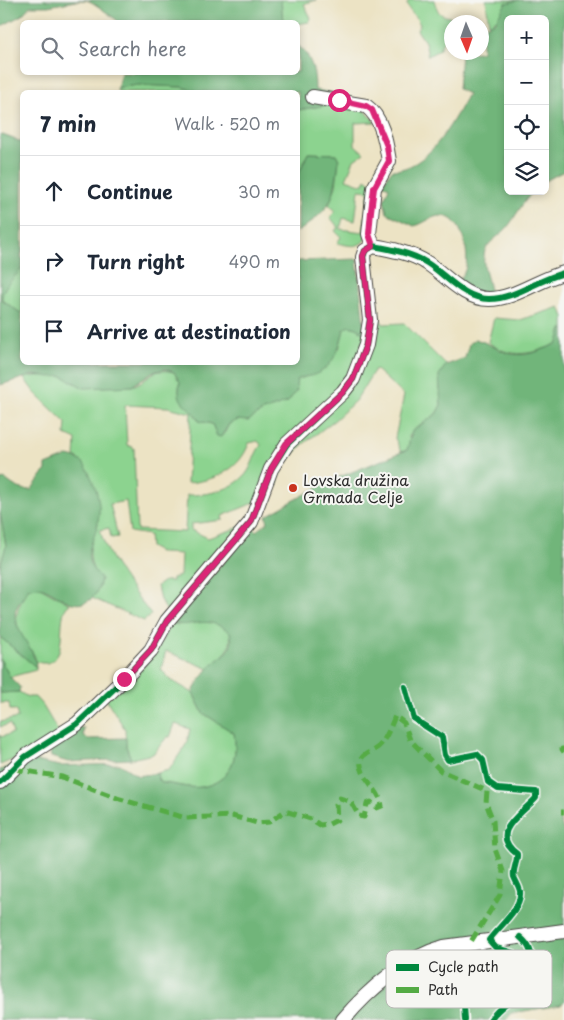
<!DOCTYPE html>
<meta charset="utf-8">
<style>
body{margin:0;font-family:"Playpen Sans",sans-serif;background:#f6f6f7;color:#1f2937}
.controls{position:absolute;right:15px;top:15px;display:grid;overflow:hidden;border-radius:8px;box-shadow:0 2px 8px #0003}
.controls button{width:45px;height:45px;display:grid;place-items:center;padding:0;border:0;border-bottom:1px solid #e0e1e3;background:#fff;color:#1f2937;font:25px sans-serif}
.compass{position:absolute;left:444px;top:15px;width:45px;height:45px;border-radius:50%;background:#fff;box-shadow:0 2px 8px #0003;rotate:178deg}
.stop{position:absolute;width:15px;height:15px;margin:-11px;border:4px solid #db2777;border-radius:50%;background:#fff}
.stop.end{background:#db2777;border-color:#fff;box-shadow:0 1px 5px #0008}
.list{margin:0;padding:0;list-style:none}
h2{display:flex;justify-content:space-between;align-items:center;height:65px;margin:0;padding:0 20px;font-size:21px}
h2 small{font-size:16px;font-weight:400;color:#747a83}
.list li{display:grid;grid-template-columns:32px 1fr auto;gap:15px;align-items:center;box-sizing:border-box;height:70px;padding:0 20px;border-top:1px solid #e0e1e3}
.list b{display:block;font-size:19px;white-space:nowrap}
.list em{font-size:16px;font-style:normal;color:#747a83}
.icon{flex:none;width:28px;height:28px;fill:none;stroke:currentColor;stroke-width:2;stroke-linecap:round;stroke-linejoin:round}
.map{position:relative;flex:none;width:564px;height:1020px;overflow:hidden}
.search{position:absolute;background:#fff;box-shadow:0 2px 8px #0003;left:20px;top:20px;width:280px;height:55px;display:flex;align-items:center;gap:12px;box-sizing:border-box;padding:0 18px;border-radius:8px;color:#747a83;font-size:19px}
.panel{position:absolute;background:#fff;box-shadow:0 2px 8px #0003;left:20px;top:90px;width:280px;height:275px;border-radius:8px}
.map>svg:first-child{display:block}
</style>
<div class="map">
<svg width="564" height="1020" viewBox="0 0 564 1020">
<rect width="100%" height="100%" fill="#f6f6f2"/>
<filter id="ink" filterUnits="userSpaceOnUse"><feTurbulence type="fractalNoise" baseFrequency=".02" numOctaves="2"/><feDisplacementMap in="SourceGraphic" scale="10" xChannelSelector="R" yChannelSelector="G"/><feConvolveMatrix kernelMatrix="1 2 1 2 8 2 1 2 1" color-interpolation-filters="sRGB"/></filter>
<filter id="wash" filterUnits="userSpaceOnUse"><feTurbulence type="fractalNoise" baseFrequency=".0096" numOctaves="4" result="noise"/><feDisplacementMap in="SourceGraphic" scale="20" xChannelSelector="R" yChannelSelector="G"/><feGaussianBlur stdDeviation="1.12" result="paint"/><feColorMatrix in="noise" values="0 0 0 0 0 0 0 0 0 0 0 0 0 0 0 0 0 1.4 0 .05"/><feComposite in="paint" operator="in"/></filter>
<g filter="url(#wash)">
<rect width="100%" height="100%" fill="#ece3c4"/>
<path fill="#8cd38f" stroke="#5c7f5d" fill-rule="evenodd" d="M281 0H316L304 4 311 18 309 22 298 24V22H283Z
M409 0H434C440 17 438 13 455 19L456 22H452L439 50 428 56 425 42 417 30 420 25C417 16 409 13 407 4Z
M486 0H519L506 3 502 13 489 26Z
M138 85 182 87 199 92H118L117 88Z
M356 100 375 122 355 123V145L364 153 354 160 346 179 363 185 366 179 373 184 365 240C357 249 347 245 337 243L341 237 335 231 338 227 330 217 336 211 329 205 336 186 339 160 336 154 308 153 298 175V110ZM359 190 369 191 363 232 340 229 343 218 355 221Z
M22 264V314L2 300C0 284 15 278 22 264Z
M373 296 375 309 383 324 404 323 446 365 439 376 441 405 436 414 409 436 410 444 407 450 401 452 395 438 404 395 375 369 356 400 336 419 302 445 278 472V484L264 492 277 463 354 381Z
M560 307 564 317V329H562L558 343C534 354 511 360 488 342L494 318 520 320Z
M349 326 357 328 365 335 347 382 294 431 256 502 222 516 223 520 191 524V530L208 538 246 525 169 614 160 600 157 586 164 581H172V578L180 576 181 554 161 553 150 547 149 535 130 532 126 501 110 504 118 537 111 538 109 528 100 530C108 561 133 590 151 615L144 621 92 598 100 586C88 560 86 551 98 524L78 458H75L76 440 65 435 66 423 34 392 24 378C32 375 61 374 69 378 71 379 73 383 75 383 83 387 118 386 129 386 146 386 148 365 174 372L180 382C175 404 189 403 199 421L212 424 217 436 224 434 229 424 238 420H248L263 411 288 402 297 380 305 377 339 349 344 329ZM125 405 168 407 191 413 187 483C214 481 240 470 249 443L258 441 261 445C254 454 253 465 246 474 232 491 207 495 187 495L185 532 137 530 134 448 127 445Z
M0 512 6 546 0 567Z
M40 587 70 604C52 613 75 672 36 662 35 653 30 650 25 642 11 619 16 610 29 588Z
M203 621 221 625 230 632C233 655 221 653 209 669L166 651 161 669 171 680 193 693 203 713 234 733C239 760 229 782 202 787 191 789 174 784 163 783L158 779 157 773 169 770 187 743 190 729 175 724 170 737H167L153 754 131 759 126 746 125 729 106 699C140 674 152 659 172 622L177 625Z
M0 637 36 667V670L10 677 0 659Z
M19 692 28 697H35L43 706 59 733 24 755 0 765V735L1 737 13 733 10 724 0 727V722L18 718 16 710H10L9 703H0V693Z"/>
<path fill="#71b57a" stroke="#4e7052" d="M0 0H81L48 6H30L22 15 0 27Z
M81 0H281L283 22H119C117 20 93 2 89 1 87 0 84 0 81 0Z
M519 0H564V171L545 181V19H508V191H534C522 202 516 217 506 229 499 237 485 243 484 255 482 270 491 282 490 297L456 283C461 278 465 273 466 266 469 251 462 218 443 216 431 215 425 224 414 226L387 213 384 200 389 187 382 184 392 170C428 170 452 123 468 94L458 89 461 53 482 52V32L485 26 495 22 506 3Z
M298 45C312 58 315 71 315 90L335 93 356 100 298 110V92H199L182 87 138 85 117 88 121 73 298 72Z
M0 134 22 142V253L21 256C31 272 0 281 2 300L22 314V362H298V261L357 259 365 335 357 328 349 326 344 329C340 346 334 367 316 374 310 377 303 376 297 380L296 385 297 390 288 402 263 411 248 421 238 420 229 424 221 437 217 436 212 424 199 421C188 402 175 406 180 382L174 372 165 369 152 372 132 386 84 388 62 376 51 377 33 375 0 385Z
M308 153 336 154 339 160C333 203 333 206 298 232V175Z
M562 329H564V813L560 820 564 832V927L445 943 339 1020H0V770L25 759 60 766 120 764 138 776 157 773 158 779 163 783C174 784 191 789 202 787 229 782 239 760 234 733L203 713 193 693C196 683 208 668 216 661 222 656 230 652 231 644 232 640 231 635 230 632 204 612 189 631 172 622L253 527 256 531 268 522 266 516 327 482 407 450 412 431 436 414 441 405 439 375 446 365 465 358 469 344 475 339C488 342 496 350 508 353 525 358 543 350 558 343Z
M68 456C82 459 86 464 91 477 98 492 101 506 98 522 94 545 78 557 101 578 100 586 97 594 91 599 72 613 58 592 40 587 37 587 32 588 29 588 25 595 19 602 16 609 10 628 36 648 36 667L0 637V567L6 546 0 512V480L5 479C14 486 19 490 31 490L46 470V465Z
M0 659 10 677 20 687 19 692 0 693Z
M77 727 84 728 83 735 88 739 126 738V746L131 759 68 762 51 757 50 749Z
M564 934V1001L561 1005 512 1013 506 1020H347L397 975 438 952Z"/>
</g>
<g filter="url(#ink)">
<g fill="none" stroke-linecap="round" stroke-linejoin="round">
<defs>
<path id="minor" d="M313 97 366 106C382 117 386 143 389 161L374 188 369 234 373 246
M0 782 25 757 77 724 124 679 151 650 167 621 251 522 271 469 287 444 343 392 353 379 366 345 370 320 363 257 365 251 373 246C390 249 412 253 427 263 446 275 464 299 489 299 515 299 539 279 564 273
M343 1020C369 989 405 958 444 947L564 931"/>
</defs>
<use href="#minor" stroke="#484742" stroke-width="16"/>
<use href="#minor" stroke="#fff" stroke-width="14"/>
<path stroke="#54ab44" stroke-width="5" stroke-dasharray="10 5" stroke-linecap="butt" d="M564 749H562L564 752
M14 769 62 777 120 799 186 818 232 816 257 823 269 822 285 811 311 819 320 825 329 824 337 820 336 804 340 798 351 802 359 816 364 817 367 804 371 802 377 808 382 806C380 792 369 785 363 772 354 751 373 755 381 744 387 736 391 726 395 716L404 723 410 740 441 771 487 791 486 803 493 821 495 849 503 871 500 895 470 943
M561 812H564"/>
<defs>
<path id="cycleway" d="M405 687 414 719 442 737 445 755 448 760 477 754 483 760 488 782 498 789 536 792V798C521 815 488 832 517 854 518 862 512 869 514 877 516 882 519 886 520 891 522 909 499 926 489 940L496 948 513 953C514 985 485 985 467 1000L464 1006 465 1020
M0 782 25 757 77 724 124 679 151 650 167 621 251 522 271 469 287 444 343 392 353 379 366 345 370 320 363 257 365 251 373 246C390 249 412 253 427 263 446 275 464 299 489 299 515 299 539 279 564 273
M490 1020C504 997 535 994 532 960 531 949 528 944 520 937"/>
</defs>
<use href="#cycleway" stroke="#f6f6f2" stroke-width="9"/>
<use href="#cycleway" stroke="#00873e" stroke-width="6"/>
</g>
</g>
<g fill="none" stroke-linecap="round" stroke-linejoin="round" filter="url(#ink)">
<path stroke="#db2777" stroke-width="6" d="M124 679 151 650 167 621 251 522 271 469 286 444 343 392 353 379 366 345 370 320 363 256 365 251 373 246 369 234 371 211 374 188 389 161 387 146 372 110 366 106 339 100"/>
</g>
<circle fill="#c8321e" stroke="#f6f6f2" stroke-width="2" cx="293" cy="488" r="5"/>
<g text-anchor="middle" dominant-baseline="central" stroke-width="4" stroke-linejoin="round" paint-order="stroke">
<g font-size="15" fill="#2b2b2b" stroke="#f6f6f2" text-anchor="start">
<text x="303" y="479">Lovska družina<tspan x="303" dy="17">Grmada Celje</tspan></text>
</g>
</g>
<rect x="386" y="950" width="166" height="58" rx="8" fill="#f6f6f2" stroke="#b9b9b6" stroke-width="1"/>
<rect x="396" y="964" width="23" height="7" fill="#00873e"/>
<rect x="396" y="987" width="23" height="6" fill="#54ab44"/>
<g font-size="14" fill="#2b2b2b">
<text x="428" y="972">Cycle path</text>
<text x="428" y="995">Path</text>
</g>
</svg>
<div class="controls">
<button>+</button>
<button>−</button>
<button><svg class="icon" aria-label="locate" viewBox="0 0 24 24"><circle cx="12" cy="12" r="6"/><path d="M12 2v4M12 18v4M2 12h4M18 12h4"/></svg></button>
<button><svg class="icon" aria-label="layers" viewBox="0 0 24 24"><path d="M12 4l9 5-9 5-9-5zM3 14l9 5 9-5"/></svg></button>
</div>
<svg class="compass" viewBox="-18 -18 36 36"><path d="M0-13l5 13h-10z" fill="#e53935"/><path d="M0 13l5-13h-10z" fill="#747a83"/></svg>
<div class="stop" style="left:339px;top:100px"></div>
<div class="stop end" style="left:124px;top:679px"></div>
<div class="search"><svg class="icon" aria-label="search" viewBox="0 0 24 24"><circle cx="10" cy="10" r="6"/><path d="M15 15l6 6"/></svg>Search here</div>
<section class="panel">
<h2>7 min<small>Walk · 520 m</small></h2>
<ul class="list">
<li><svg class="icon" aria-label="ahead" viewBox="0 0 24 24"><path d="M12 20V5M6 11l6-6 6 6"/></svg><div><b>Continue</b></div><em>30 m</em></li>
<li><svg class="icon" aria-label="right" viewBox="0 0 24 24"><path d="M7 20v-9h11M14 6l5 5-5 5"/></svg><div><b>Turn right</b></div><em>490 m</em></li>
<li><svg class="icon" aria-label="arrive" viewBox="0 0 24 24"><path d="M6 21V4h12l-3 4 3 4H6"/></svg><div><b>Arrive at destination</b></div></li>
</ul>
</section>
</div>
